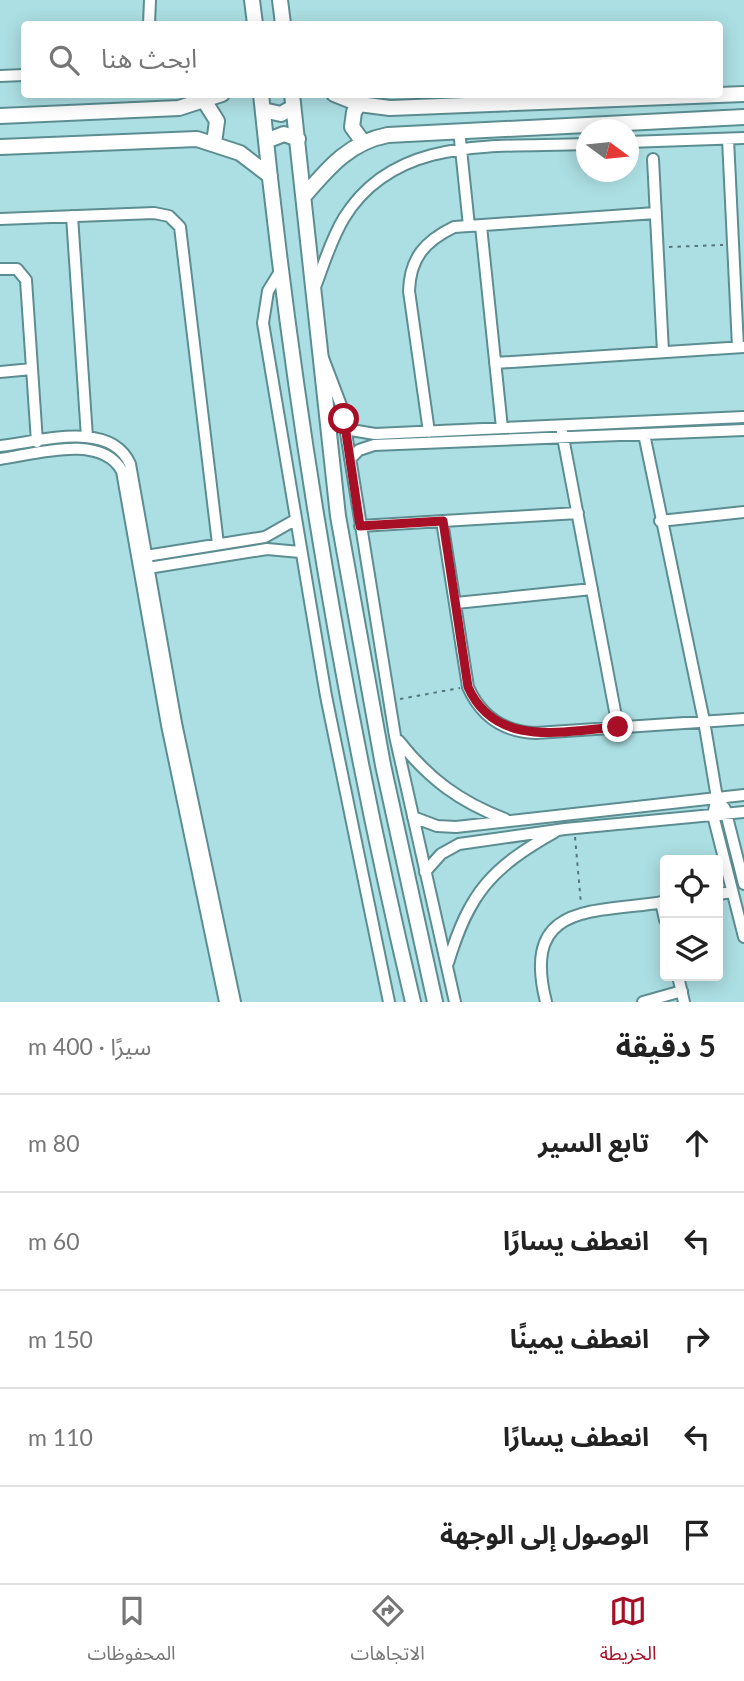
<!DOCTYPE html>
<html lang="ar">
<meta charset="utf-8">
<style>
body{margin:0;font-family:Lato,"Noto Sans Arabic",sans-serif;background:#f6f6f6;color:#222;direction:rtl}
.controls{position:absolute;right:21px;bottom:21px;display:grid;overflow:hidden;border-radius:7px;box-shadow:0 4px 18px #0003}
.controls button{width:63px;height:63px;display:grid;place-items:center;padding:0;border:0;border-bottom:2px solid #e0e0e0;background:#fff;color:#222;font:35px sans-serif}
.compass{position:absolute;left:576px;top:119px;width:63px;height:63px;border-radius:50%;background:#fff;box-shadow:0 4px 18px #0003;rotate:105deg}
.stop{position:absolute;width:21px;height:21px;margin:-16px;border:5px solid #a70f27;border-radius:50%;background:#fff}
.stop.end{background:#a70f27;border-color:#fff;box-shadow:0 2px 7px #0008}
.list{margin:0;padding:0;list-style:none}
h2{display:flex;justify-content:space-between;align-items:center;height:91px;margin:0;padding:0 28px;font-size:30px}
h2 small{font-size:23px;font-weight:400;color:#767676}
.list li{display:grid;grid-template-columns:46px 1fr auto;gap:21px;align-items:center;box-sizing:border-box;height:98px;padding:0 28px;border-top:2px solid #e0e0e0}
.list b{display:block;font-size:26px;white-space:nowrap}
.list em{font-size:23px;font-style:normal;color:#767676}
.icon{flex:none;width:38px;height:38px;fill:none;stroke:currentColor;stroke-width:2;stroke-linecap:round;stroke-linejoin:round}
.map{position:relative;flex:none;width:744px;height:1002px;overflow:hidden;direction:ltr}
.search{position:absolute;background:#fff;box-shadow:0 4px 18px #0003;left:21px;right:21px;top:21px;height:77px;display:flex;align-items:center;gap:18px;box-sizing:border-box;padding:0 24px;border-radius:7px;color:#767676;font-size:26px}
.sheet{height:581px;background:#fff}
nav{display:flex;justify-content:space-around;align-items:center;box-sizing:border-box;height:98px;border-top:2px solid #e0e0e0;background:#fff;font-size:19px;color:#767676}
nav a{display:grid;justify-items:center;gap:4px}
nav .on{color:#a70f27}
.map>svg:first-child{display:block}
</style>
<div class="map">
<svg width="744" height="1002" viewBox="0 0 744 1002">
<rect width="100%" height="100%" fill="#acdfe3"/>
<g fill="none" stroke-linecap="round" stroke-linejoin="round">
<defs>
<path id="street" d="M149 24 150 0
M0 76 24 75
M459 130 469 226
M728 139 738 347
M628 142 744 138
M653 159 663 352
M72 216 87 437
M0 219 154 213 169 216 180 227 218 544
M481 226 502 428
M0 269H17L26 280 37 442
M281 270 268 291 263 323 326 696 389 1002
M315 287C324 264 331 239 344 218 396 133 500 148 586 144
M323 358 342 408 395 736 455 1002
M495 363 744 347
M0 372 32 369
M345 429 375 434 744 417
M429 432 409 291C410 258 425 241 454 227L656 213
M562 432 618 727
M644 434 704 721 717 798 713 815 744 937
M0 446C39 442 110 419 130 464L176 723 235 1002
M0 459C36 454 101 433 122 471L167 725 225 1002
M350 459 359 450 374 445 744 430
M442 521 468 687C481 716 504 732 536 733L744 719
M660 521 744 512
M360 526 578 513
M146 556 265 537 295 520
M148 568 267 549 300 552
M456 603 592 589
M399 741C429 779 460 802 505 819
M717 798 725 809 744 884
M413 817 437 826 456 827 744 795
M425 872 441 854 459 844 565 829 744 812
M718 894 732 892
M661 902 665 920
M448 963C469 893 491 868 555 832
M678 976 684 1002
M546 1002C521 902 592 913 665 902
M643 1002 682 991"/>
<path id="secondary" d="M252 0 255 24
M280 0 283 24
M261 94C292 400 342 703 413 1002
M292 94 338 516 383 765 435 1002
M334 94 359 104 390 108 744 94
M205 102 217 121 214 143
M359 104 354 112 352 127 363 142
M263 110 281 114 293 107
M0 116 179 108 222 94
M266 141 284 134 298 139
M0 147 197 139 240 153 270 176
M305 195C329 167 350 142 388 135L744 117"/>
</defs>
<use href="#street" stroke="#5c8d91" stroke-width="14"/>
<use href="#secondary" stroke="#5c8d91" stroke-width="18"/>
<path stroke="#547679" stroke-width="2" stroke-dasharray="3.5 5" stroke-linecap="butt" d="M669 247 723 245
M400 699 460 688
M575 837 581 904"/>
<use href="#street" stroke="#fff" stroke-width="10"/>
<use href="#secondary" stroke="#fff" stroke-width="14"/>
</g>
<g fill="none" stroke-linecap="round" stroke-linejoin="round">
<path stroke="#a70f27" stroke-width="9" d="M344 419 360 526 443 521 468 687C496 749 563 731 618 727"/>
</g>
</svg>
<div class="controls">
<button><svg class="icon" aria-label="locate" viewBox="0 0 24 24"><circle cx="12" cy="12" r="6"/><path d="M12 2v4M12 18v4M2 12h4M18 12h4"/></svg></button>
<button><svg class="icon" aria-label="layers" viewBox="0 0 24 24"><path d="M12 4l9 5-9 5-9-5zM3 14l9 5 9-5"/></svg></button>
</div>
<svg class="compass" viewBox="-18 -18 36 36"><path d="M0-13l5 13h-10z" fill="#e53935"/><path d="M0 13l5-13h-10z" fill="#767676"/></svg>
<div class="stop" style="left:344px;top:419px"></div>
<div class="stop end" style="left:618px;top:727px"></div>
<div class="search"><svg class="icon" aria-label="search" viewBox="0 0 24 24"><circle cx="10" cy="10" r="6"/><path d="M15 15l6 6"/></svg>ابحث هنا</div>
</div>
<section class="sheet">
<h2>5 دقيقة<small>سيرًا · 400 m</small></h2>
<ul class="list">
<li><svg class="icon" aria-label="ahead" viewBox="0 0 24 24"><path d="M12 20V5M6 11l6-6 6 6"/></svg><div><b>تابع السير</b></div><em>80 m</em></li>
<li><svg class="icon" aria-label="left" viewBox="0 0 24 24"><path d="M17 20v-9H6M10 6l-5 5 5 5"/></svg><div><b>انعطف يسارًا</b></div><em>60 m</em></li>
<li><svg class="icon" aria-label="right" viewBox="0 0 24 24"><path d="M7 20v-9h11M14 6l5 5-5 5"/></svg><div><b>انعطف يمينًا</b></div><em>150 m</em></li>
<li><svg class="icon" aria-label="left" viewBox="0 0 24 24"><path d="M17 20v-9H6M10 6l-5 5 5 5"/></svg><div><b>انعطف يسارًا</b></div><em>110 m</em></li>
<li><svg class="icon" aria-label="arrive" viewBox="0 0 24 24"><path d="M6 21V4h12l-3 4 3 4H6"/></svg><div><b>الوصول إلى الوجهة</b></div></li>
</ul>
</section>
<nav>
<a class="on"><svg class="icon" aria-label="map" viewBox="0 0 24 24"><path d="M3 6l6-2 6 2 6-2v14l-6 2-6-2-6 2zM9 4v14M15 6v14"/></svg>الخريطة</a>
<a><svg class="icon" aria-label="directions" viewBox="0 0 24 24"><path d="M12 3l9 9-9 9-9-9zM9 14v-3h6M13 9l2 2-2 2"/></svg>الاتجاهات</a>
<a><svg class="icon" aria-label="saved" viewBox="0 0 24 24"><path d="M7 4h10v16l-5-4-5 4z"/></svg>المحفوظات</a>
</nav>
